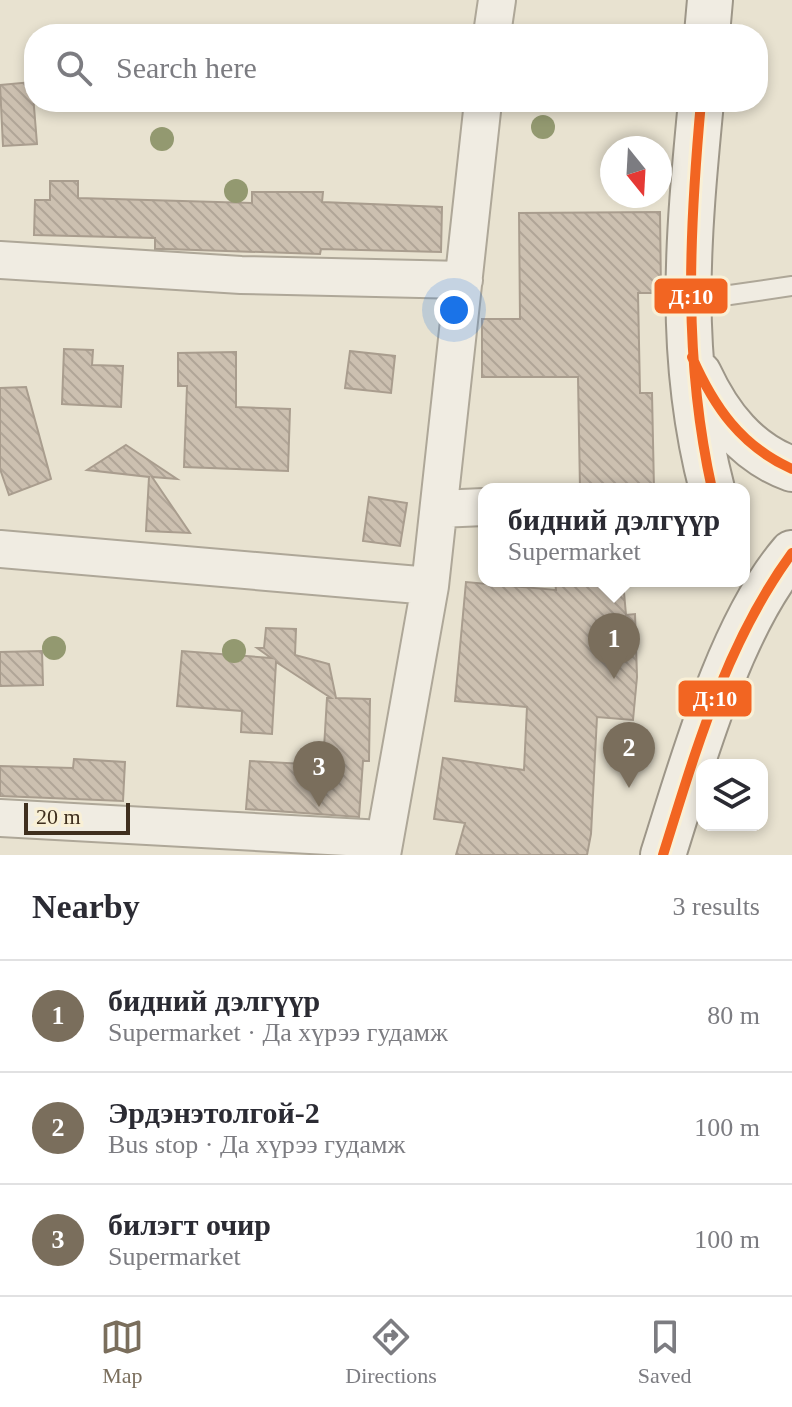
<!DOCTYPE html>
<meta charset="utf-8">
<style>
body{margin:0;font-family:"Times New Roman",serif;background:#f7f7f7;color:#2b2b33}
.controls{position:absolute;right:24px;bottom:24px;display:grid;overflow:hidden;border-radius:16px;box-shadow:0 4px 12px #0003}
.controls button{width:72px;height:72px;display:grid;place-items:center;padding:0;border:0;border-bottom:2px solid #e1e1e2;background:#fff;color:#2b2b33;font:40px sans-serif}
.compass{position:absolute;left:600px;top:136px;width:72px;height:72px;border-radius:50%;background:#fff;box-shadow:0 4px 12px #0003;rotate:162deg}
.scale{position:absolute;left:24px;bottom:20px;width:106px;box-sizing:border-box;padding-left:8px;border:4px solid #3f2f1e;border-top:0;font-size:22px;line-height:28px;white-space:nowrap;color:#3f2f1e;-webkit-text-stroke:6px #f9f0d6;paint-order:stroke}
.you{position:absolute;left:454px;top:310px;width:28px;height:28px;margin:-20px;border:6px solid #fff;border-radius:50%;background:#1a73e8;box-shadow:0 0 0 12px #1a73e833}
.badge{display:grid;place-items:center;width:52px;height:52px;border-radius:50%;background:#7a6e5c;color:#fff;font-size:26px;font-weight:700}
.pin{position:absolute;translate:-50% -66px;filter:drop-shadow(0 2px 4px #0008)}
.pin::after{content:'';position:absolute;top:42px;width:28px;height:24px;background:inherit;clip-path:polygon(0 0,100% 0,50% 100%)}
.popup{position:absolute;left:478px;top:483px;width:272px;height:104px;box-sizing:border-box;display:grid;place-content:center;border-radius:16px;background:#fff;filter:drop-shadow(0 2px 6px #0005);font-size:26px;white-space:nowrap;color:#7c7c81}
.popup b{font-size:30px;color:#2b2b33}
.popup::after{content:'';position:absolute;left:50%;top:100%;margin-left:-16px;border:16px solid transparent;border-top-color:#fff}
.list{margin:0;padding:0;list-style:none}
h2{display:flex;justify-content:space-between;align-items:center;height:104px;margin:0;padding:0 32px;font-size:34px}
h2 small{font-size:26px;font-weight:400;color:#7c7c81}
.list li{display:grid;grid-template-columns:52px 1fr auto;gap:24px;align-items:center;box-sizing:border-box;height:112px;padding:0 32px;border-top:2px solid #e1e1e2}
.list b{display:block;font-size:30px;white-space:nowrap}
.list p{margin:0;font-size:26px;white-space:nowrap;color:#7c7c81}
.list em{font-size:26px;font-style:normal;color:#7c7c81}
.icon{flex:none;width:44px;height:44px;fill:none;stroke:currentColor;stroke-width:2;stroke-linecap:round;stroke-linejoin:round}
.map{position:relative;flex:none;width:792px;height:855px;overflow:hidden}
.search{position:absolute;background:#fff;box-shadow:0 4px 12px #0003;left:24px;right:24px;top:24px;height:88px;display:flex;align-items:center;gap:20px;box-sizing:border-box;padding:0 28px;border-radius:32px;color:#7c7c81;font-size:30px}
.sheet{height:440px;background:#fff}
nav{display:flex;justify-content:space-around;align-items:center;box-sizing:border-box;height:112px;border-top:2px solid #e1e1e2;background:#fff;font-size:22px;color:#7c7c81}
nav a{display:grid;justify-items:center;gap:4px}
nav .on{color:#7a6e5c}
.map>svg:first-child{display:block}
</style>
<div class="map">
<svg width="792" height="855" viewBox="0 0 792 855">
<defs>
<pattern id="building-back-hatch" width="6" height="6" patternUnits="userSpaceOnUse" patternTransform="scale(2)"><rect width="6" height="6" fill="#ccc0b0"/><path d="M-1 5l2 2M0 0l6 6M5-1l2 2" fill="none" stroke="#b0a597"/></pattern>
</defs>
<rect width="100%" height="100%" fill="#e8e2d0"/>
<path fill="url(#building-back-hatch)" stroke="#a99d8e" stroke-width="2" d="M32 82 37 144 3 146 0 85Z
M50 181H78V198L252 203V192H323L322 202 442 207 441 252 321 249 320 254 166 249H155V238L34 235 35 200H50Z
M660 212 661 293H638L640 393H652L654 489H580L578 377H482V319H520L519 213Z
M64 349 93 350 92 365 123 366 121 407 62 404Z
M350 351 395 356 391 393 345 388Z
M236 352V407L290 409 288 471 184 467 187 386H178V353Z
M26 387 51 479 9 495 0 469V388Z
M126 445 177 479 152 477 190 533 146 531 149 477 87 470Z
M369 497 407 503 400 546 363 541Z
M555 581H623L626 615 635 614 637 677 633 720 597 717 591 834 587 855H456L465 823 434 819 443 758 524 770 527 707 455 701 466 582 556 590Z
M266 628 296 629 295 655 329 664 336 698 370 699 369 761H363L359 817 246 809 250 761 323 765 327 698H331L276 662 272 734 241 732 242 711 177 706 182 651 271 658 257 648H264Z
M42 651 43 685 0 686V652Z
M74 759 125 762 123 801 0 796V766L73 768Z"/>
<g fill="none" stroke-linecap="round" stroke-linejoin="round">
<defs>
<path id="lane" d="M688 301 792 286"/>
<path id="street" d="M492 34 497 0
M0 260 241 275 464 280
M439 509 484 507
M0 549 430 586
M0 818 383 839
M382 855 430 586 483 102"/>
<path id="secondary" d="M707 34 710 0
M701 102C688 237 677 355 712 489
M699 374C719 417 747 453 792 469
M663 855C692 764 730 625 792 553"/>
</defs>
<use href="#lane" stroke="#aea798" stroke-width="22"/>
<use href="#street" stroke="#aea798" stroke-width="40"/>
<use href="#secondary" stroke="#9d9688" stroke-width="48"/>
<use href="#lane" stroke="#f0ece2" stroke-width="18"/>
<use href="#street" stroke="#f0ece2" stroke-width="36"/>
<use href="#secondary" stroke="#f0ece2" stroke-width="44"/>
<defs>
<path id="bus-1" d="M701 102C689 234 683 359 712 489
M692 357C714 407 741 446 792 469
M663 855C696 750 726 643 792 553"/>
</defs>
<use href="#bus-1" stroke="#f9f0d6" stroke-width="16"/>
<use href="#bus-1" stroke="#f26522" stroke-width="10"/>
</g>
<g fill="#939970">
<circle cx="543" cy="127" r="12"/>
<circle cx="162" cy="139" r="12"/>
<circle cx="236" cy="191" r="12"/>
<circle cx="54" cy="648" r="12"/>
<circle cx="234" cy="651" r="12"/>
</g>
<g stroke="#f9f0d6" stroke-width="3">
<rect x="653" y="277" width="76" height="38" rx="8" fill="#f26522"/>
<rect x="677" y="679" width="76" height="39" rx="8" fill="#f26522"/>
</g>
<g font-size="22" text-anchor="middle" font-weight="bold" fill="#fff">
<text x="691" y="304">Д:10</text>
<text x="715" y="706">Д:10</text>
</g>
</svg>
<div class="controls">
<button><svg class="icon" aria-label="layers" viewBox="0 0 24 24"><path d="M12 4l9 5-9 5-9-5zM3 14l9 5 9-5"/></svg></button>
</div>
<svg class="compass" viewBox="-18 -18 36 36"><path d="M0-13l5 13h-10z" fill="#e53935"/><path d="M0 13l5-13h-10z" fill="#7c7c81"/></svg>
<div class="scale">20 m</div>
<div class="you"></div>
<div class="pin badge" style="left:614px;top:679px">1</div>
<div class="popup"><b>бидний дэлгүүр</b>Supermarket</div>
<div class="pin badge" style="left:629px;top:788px">2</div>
<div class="pin badge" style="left:319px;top:807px">3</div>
<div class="search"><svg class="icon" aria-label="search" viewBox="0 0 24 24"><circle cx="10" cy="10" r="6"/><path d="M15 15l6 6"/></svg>Search here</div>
</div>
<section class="sheet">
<h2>Nearby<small>3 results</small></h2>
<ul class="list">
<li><span class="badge">1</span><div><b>бидний дэлгүүр</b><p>Supermarket · Да хүрээ гудамж</p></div><em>80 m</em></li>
<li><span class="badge">2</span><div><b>Эрдэнэтолгой-2</b><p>Bus stop · Да хүрээ гудамж</p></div><em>100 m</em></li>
<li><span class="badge">3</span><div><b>билэгт очир</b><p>Supermarket</p></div><em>100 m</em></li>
</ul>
</section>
<nav>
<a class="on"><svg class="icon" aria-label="map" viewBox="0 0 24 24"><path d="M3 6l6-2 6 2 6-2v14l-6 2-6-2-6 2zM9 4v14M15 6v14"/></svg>Map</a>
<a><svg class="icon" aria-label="directions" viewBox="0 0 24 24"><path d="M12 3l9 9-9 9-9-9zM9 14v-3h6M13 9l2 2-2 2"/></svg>Directions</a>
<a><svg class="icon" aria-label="saved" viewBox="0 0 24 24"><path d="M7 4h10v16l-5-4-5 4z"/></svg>Saved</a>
</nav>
